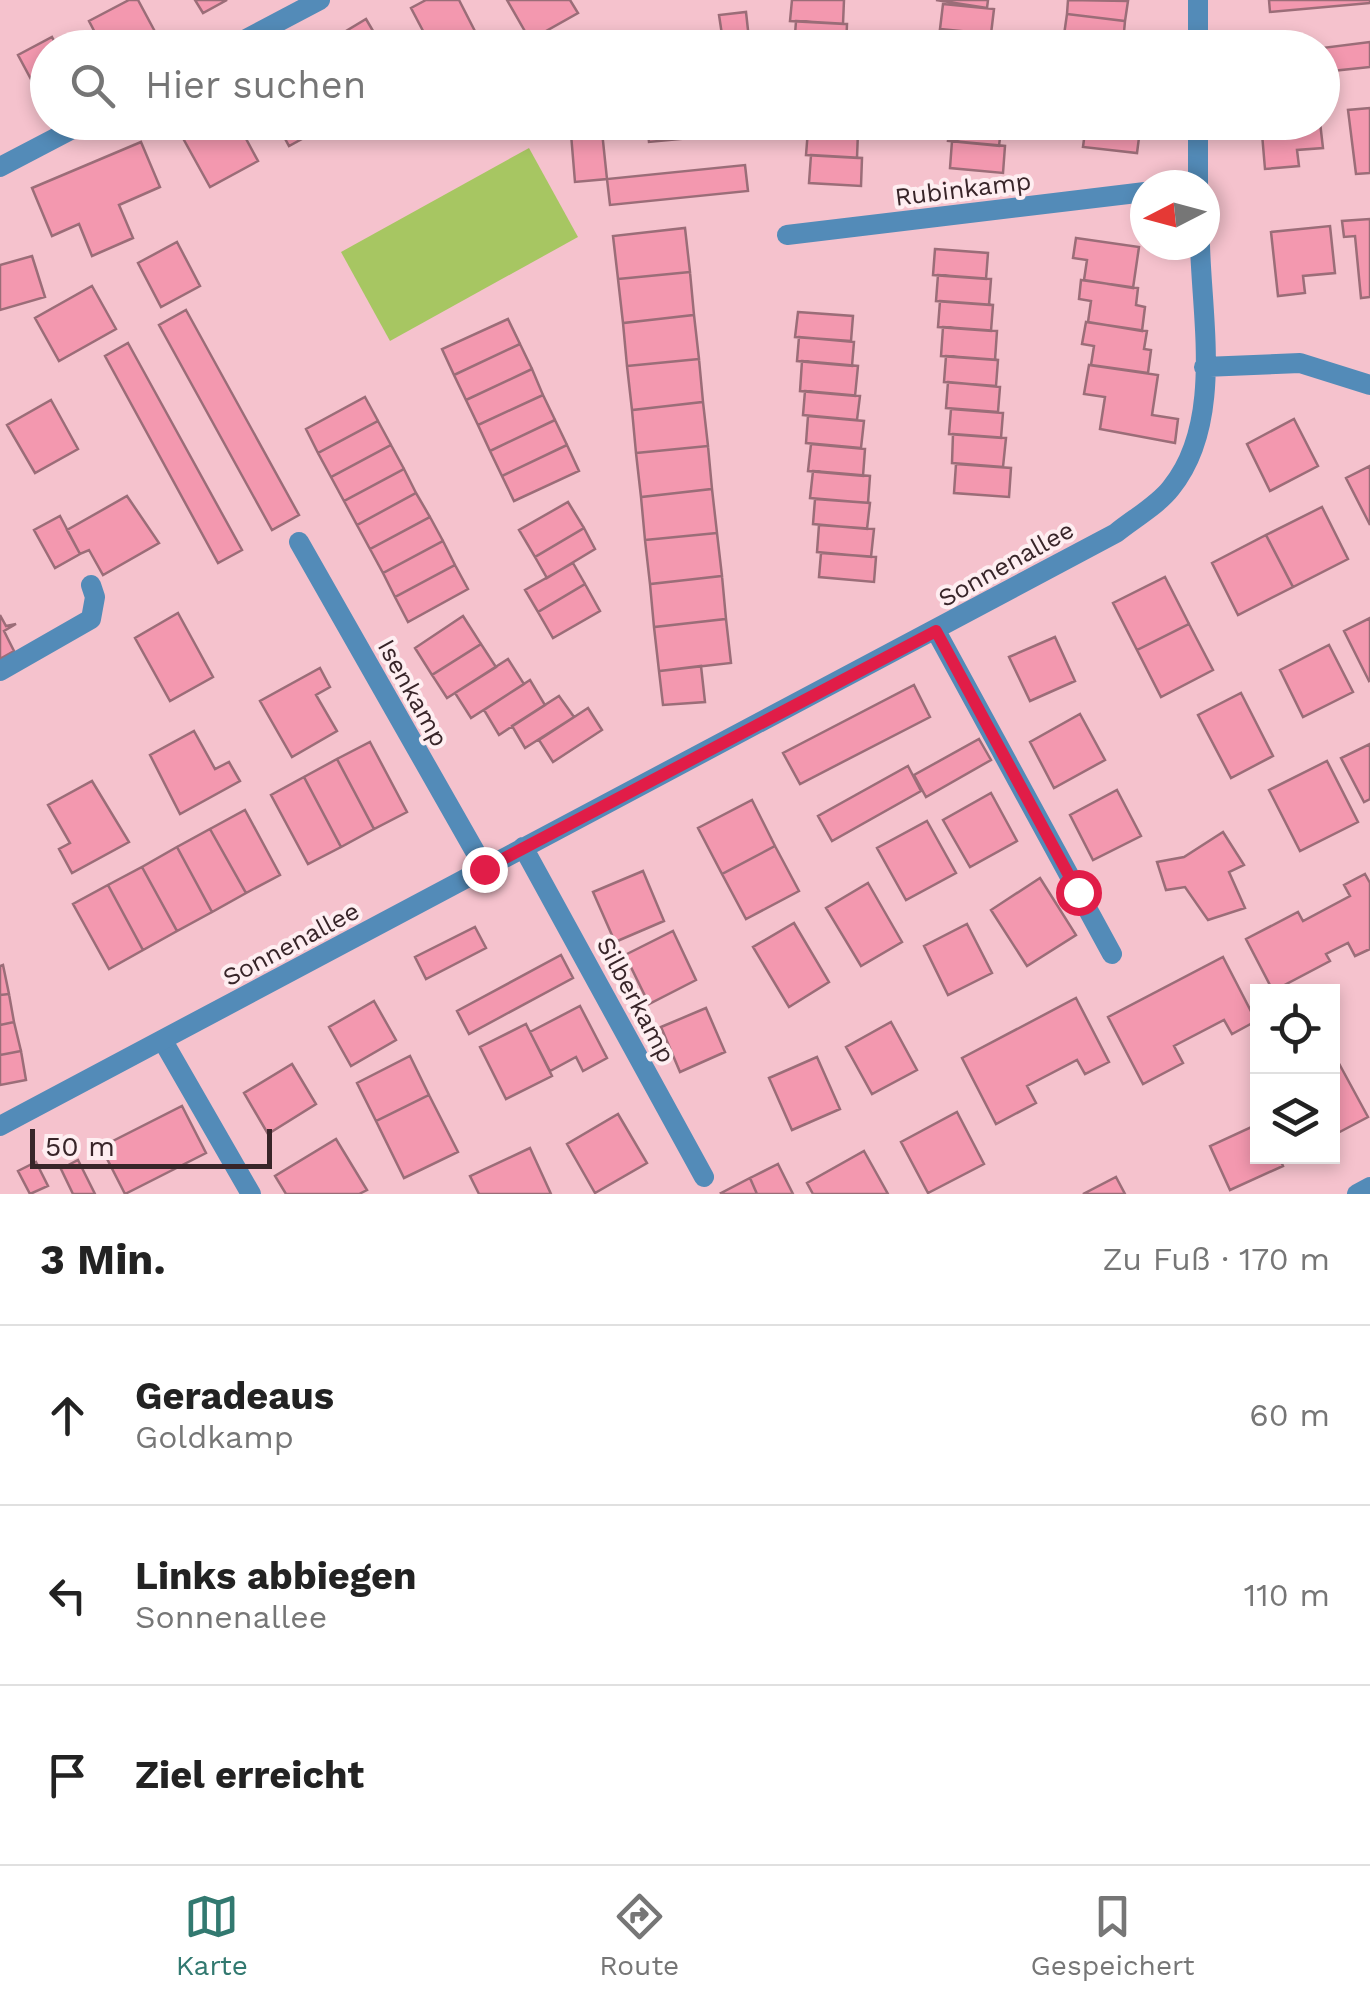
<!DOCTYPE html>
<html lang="de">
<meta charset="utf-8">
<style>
body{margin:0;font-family:"Work Sans",sans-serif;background:#f6f6f6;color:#222}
.controls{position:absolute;right:30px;bottom:30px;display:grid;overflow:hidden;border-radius:0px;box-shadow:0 5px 15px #0003}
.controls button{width:90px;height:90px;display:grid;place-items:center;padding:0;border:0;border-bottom:2px solid #e0e0e0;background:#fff;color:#222;font:50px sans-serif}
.compass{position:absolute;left:1130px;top:170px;width:90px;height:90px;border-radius:50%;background:#fff;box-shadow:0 5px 15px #0003;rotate:264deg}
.scale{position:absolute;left:30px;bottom:25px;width:242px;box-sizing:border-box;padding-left:10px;border:5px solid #382529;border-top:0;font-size:28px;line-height:35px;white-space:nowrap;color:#382529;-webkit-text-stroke:8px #feeef1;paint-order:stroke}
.stop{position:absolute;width:30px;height:30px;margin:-22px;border:8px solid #e11d48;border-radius:50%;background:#fff}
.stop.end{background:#e11d48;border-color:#fff;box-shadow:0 2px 10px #0008}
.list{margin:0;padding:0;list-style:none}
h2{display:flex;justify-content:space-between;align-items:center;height:130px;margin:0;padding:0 40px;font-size:42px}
h2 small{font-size:32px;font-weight:400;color:#767676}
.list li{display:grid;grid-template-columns:65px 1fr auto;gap:30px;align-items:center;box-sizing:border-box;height:180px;padding:0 40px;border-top:2px solid #e0e0e0}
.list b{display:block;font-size:38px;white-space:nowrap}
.list p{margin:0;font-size:32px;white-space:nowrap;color:#767676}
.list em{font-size:32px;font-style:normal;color:#767676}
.icon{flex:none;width:55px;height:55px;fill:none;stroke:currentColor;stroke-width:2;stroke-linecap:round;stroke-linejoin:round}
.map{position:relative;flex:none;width:1370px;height:1194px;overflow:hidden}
.search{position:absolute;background:#fff;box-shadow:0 5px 15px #0003;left:30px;right:30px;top:30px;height:110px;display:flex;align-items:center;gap:25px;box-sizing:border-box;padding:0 35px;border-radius:55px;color:#767676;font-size:38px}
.sheet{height:670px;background:#fff}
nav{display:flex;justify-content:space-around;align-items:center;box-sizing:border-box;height:140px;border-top:2px solid #e0e0e0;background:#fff;font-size:28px;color:#767676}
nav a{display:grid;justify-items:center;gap:5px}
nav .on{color:#327970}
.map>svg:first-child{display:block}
</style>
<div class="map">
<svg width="1370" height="1194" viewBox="0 0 1370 1194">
<rect width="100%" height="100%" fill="#f5c2cd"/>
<path fill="#a7c662" d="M529 148 578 237 390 341 341 252Z"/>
<path fill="#f398af" stroke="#9b6d78" stroke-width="2.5" d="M129 0H138L160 41 148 48H103L89 21Z
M195 0H227L203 13Z
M426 0H459L480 41 468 48H432L411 8Z
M507 0H570L578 13 530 40Z
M792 0H844L843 24 790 21Z
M936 0H988L987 8Z
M1068 0 1128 1 1125 21 1067 14Z
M1269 0H1370V3L1270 12Z
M943 4 994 9 991 34 940 29Z
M746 12 750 48H724L719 15Z
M1067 14 1125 21 1123 43 1134 48H1073L1074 36 1064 35Z
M366 19 383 48H332L328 42Z
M796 21 847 24 846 48H794Z
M944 30 998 35 997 48H942Z
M52 37 58 48H48V92L40 96 18 55Z
M1370 42V67L1322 72V48Z
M1370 108V173L1356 174 1348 110Z
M194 122H237L258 161 210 187 179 131Z
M276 122H333L289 146Z
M570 122H601L607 179 575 182Z
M647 122H699L700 137 649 142Z
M733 122H760L761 129 734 132Z
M804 122H855V132L803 129Z
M950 122H1002L999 146 948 141Z
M1135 122 1134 130H1140L1137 153 1083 147 1086 124 1074 123Z
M1261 122H1320L1323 148 1297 150 1299 166 1265 169Z
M808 130 858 132 857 158 806 155Z
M952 141 1005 146 1003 173 950 168Z
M141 142 160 187 119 205 133 238 92 256 79 224 52 236 32 188Z
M811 155 862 158 861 186 809 183Z
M745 165 748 191 610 205 607 179Z
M1370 219V297L1361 298 1355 236 1344 237 1342 221Z
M1330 226 1335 273 1303 276 1305 293 1278 296 1271 232Z
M685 228 690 272 618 279 613 236Z
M1076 238 1139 247 1133 288 1084 280 1087 260 1073 258Z
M177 242 200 286 161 307 138 263Z
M935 249 988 253 986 279 933 275Z
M32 256 45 297 0 310V265Z
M690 272 694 315 623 323 618 279Z
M938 275 991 279 989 305 936 301Z
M1081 280 1138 288 1136 305 1145 307 1142 331 1088 322 1091 301 1079 299Z
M92 286 116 329 59 361 35 318Z
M940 301 993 305 991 331 938 327Z
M186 310 299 515 272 530 159 325Z
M798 312 853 316 851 341 795 337Z
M694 315 699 359 627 366 623 323Z
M508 319 520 344 454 375 442 349Z
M1086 322 1147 331 1144 349 1151 350 1148 373 1091 365 1094 346 1082 344Z
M943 327 997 331 995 360 941 356Z
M799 337 854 342 852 366 797 361Z
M128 343 242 550 218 563 105 356Z
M520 344 532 369 466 400 454 375Z
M946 356 998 360 996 386 944 382Z
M699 359 703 402 632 410 627 366Z
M802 361 858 366 855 396 800 391Z
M1089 365 1158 375 1152 415 1178 419 1175 443 1100 429 1105 397 1084 394Z
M532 369 543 395 478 425 466 400Z
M948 382 1000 387 998 412 946 408Z
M805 391 860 396 857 420 803 415Z
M543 395 555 420 490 451 478 425Z
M365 397 378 421 318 453 306 429Z
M51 400 78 449 35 473 7 425Z
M703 402 708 446 636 453 632 410Z
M951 409 1003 413 1001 438 949 434Z
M808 416 864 421 861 448 806 443Z
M1294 419 1318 466 1270 491 1247 444Z
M555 420 567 445 502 476 490 451Z
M378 421 391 445 331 477 318 453Z
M953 434 1006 438 1003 467 952 463Z
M811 444 865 449 863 476 808 471Z
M391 445 404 469 344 501 331 477Z
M567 445 579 471 514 501 502 476Z
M708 446 712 489 641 497 636 453Z
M956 464 1011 468 1009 497 954 493Z
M1370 466V525L1346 478Z
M404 469 416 493 357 525 344 501Z
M813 471 870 476 868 503 810 498Z
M712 489 717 533 645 540 641 497Z
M416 493 430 517 370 549 357 525Z
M127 496 159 543 103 575 89 550 80 554 67 530Z
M815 499 870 503 867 529 813 524Z
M568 502 584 528 535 557 519 530Z
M1322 507 1348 559 1293 587 1266 535Z
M60 516 80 554 55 568 34 530Z
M430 517 443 541 383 573 370 549Z
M819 525 874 529 871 557 817 552Z
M584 528 595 549 547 578 535 557Z
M717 533 722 576 650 584 645 540Z
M1266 535 1293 587 1238 615 1212 563Z
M443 541 455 565 395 597 383 573Z
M821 553 876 557 874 582 819 577Z
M573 563 585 584 538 612 525 590Z
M455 565 468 589 408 622 395 597Z
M722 576 726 619 654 627 650 584Z
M1165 577 1189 624 1137 650 1113 603Z
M585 584 600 611 553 638 538 612Z
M178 613 213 677 170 701 135 638Z
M0 615 6 626 16 624 4 631 14 651 0 659Z
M463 616 481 644 432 675 415 648Z
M1370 618V680L1369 681 1344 631Z
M726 619 731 663 659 671 654 627Z
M1189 624 1213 670 1161 697 1137 650Z
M1055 637 1075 681 1030 701 1009 657Z
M481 644 496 667 447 698 432 675Z
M1329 645 1353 692 1303 717 1280 670Z
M508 659 524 684 471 718 455 693Z
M701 666 705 702 663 705 659 671Z
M320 668 330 687 316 695 337 731 292 757 260 701Z
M530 680 545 705 499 735 484 710Z
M914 685 930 717 800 784 783 753Z
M1241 693 1273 756 1231 778 1198 715Z
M559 696 574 717 525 748 512 726Z
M588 708 602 730 553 762 539 740Z
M1080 714 1105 760 1054 788 1030 742Z
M194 731 215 769 229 762 240 781 180 814 150 755Z
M979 739 991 760 926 797 914 775Z
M370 742 407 812 374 829 337 759Z
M1370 744V799L1364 802 1341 758Z
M337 759 374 829 341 847 304 777Z
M1327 761 1358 822 1300 851 1269 790Z
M908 766 921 791 832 841 818 816Z
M304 777 341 847 308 864 271 795Z
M92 781 129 842 72 873 59 849 70 843 48 805Z
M1117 790 1141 836 1093 860 1070 815Z
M991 793 1017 841 970 867 943 820Z
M752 800 775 846 722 874 698 828Z
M245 810 280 875 246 893 210 829Z
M927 821 956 873 906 900 877 848Z
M210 829 246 893 212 912 177 847Z
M1223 832 1244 865 1229 872 1245 908 1208 920 1185 887 1166 890 1157 862 1184 857Z
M775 846 799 891 746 919 722 874Z
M177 847 212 912 177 931 142 867Z
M142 867 177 931 143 950 108 885Z
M643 871 664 921 615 942 593 892Z
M1365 874 1370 883V949L1355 956 1348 943 1326 954 1330 961 1273 991 1246 939 1298 912 1303 921 1350 896 1344 885Z
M1040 878 1076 935 1027 966 991 910Z
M868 883 902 942 861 966 826 908Z
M108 885 143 950 109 969 73 904Z
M794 923 829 982 789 1007 753 947Z
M967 924 992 973 948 995 924 946Z
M475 927 486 948 426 979 415 957Z
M673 931 696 980 649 1004 625 955Z
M561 955 573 978 469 1034 457 1011Z
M1223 957 1256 1021 1232 1034 1224 1020 1174 1046 1183 1063 1143 1084 1108 1017Z
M3 965 9 994 0 995V966Z
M9 994 14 1022 0 1025V995Z
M1076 998 1109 1062 1085 1074 1077 1060 1027 1086 1036 1103 996 1124 962 1058Z
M374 1001 396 1040 351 1066 329 1027Z
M580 1006 607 1058 583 1071 576 1057 550 1071 530 1032Z
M706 1008 725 1052 680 1072 661 1027Z
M14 1022 21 1051 0 1055V1025Z
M891 1022 917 1070 872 1094 846 1047Z
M526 1024 552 1076 506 1099 480 1047Z
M21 1051 26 1080 0 1085V1055Z
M410 1056 429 1095 376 1121 357 1083Z
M817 1057 840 1109 792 1130 769 1078Z
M1336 1058 1368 1117 1332 1136V1060Z
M292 1064 316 1104 268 1134 244 1093Z
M429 1095 458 1152 404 1178 376 1121Z
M182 1106 206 1153 125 1194 101 1147Z
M957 1112 984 1164 928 1193 901 1142Z
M618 1114 647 1163 595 1193 567 1144Z
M1258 1124V1156H1279L1283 1166 1230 1190 1210 1146Z
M336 1139 367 1190 359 1194H286L275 1176Z
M530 1148 551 1194H479L470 1176Z
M864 1151 888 1194H813L807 1183Z
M78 1160 95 1194H73L61 1169Z
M36 1162 48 1186 30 1194 18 1171Z
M778 1164 793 1194H757L750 1178Z
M1116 1177 1125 1194H1083Z
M750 1178 757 1194H722L721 1193Z"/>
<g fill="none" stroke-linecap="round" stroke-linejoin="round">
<path stroke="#538bb8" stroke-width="20" d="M0 671 91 619 95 597 91 585
M163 1041 251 1194"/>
<path stroke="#538bb8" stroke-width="20" d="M229 48 320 0
M1198 48V0
M0 167 86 122
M1198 185V122
M787 235 1145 192
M1204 367 1300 363 1370 385
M299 542 485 869
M936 631 1112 954
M523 847 704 1177
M0 1126 1116 533C1133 519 1158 505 1171 488 1223 424 1202 321 1200 245
M1357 1194 1370 1187"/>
</g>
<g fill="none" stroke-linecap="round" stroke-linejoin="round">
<path stroke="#e11d48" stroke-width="12" d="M484 869 936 631 1078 892"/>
</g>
<g text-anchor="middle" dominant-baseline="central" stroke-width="8" stroke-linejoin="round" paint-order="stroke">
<g font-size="25" fill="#382529" stroke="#feeef1">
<text transform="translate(963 189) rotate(-7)">Rubinkamp</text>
<text transform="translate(1006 564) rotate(-29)">Sonnenallee</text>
<text transform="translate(413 693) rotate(61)">Isenkamp</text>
<text transform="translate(291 944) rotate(-28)">Sonnenallee</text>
<text transform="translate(636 1000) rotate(62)">Silberkamp</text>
</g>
</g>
</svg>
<div class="controls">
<button><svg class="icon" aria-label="locate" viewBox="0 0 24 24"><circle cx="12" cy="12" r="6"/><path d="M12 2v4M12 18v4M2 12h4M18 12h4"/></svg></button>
<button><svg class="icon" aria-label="layers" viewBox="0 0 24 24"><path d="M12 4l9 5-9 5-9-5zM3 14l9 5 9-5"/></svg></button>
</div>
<svg class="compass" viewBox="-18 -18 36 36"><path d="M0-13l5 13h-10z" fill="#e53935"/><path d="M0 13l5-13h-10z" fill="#767676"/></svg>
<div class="scale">50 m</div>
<div class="stop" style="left:1078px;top:892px"></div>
<div class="stop end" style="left:484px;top:869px"></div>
<div class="search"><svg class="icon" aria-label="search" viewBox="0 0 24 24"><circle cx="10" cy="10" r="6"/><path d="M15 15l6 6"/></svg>Hier suchen</div>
</div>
<section class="sheet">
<h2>3 Min.<small>Zu Fuß · 170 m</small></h2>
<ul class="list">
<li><svg class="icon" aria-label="ahead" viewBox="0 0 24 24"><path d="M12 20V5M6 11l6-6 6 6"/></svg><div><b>Geradeaus</b><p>Goldkamp</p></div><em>60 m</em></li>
<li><svg class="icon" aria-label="left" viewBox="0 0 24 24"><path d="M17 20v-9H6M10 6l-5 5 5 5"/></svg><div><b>Links abbiegen</b><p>Sonnenallee</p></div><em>110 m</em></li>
<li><svg class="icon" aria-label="arrive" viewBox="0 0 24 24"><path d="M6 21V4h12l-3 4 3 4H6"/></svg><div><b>Ziel erreicht</b></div></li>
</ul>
</section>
<nav>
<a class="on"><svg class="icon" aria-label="map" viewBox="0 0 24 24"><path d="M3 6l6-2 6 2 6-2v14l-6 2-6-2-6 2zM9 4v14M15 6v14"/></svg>Karte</a>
<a><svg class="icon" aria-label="directions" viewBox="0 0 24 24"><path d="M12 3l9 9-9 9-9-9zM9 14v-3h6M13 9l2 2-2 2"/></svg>Route</a>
<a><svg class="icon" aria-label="saved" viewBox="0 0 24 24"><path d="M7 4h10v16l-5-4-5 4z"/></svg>Gespeichert</a>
</nav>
